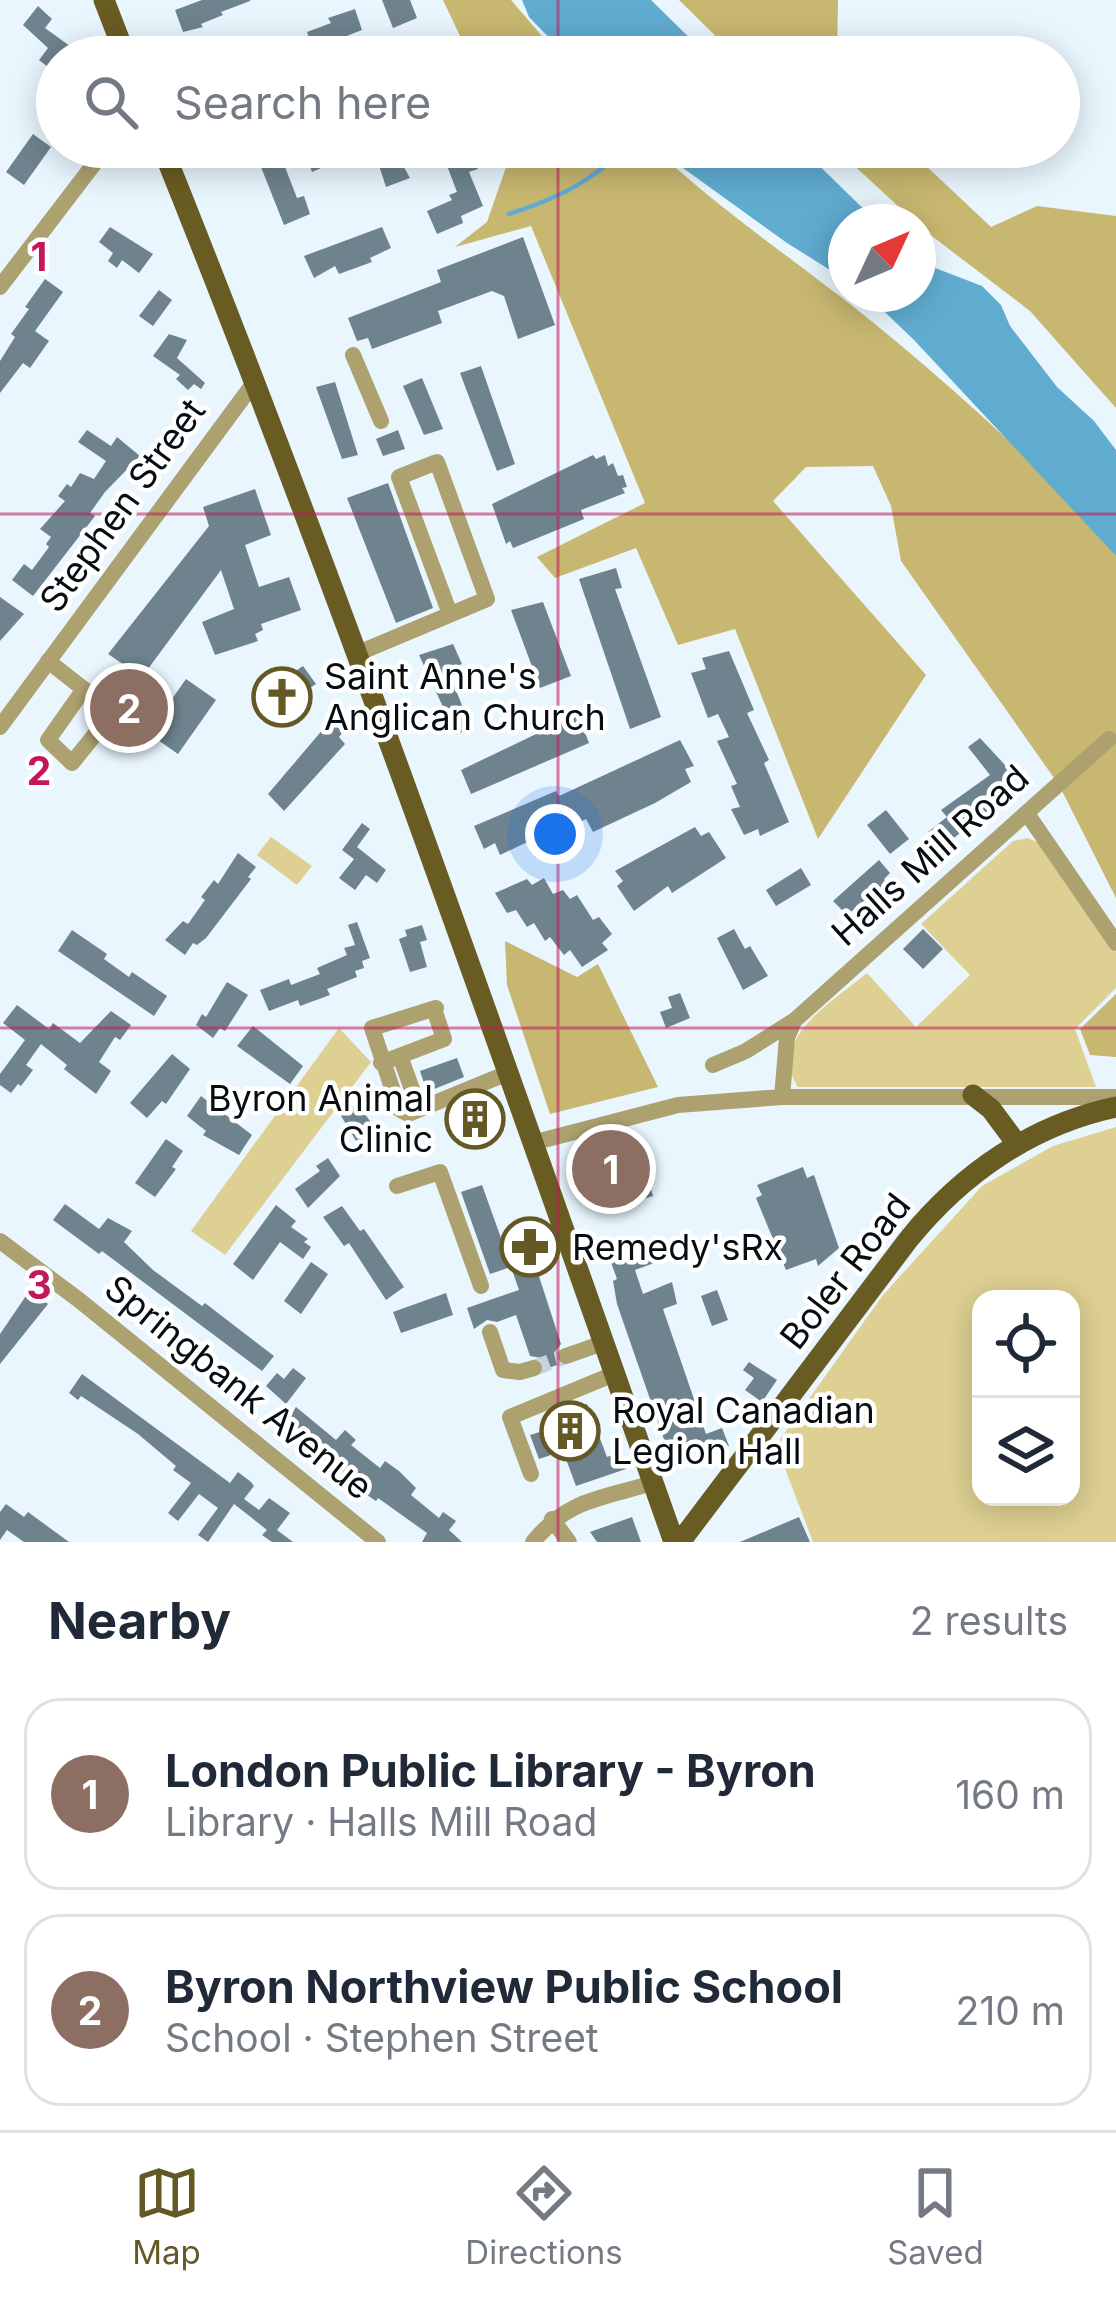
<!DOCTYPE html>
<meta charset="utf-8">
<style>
body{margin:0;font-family:Inter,sans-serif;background:#f2f2f3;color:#1f2937}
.controls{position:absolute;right:36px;bottom:36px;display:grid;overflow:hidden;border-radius:24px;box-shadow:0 6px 30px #0003}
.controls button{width:108px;height:108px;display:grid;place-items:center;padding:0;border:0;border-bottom:3px solid #e0e1e3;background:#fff;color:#1f2937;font:60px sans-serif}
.compass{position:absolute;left:828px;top:204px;width:108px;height:108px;border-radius:50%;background:#fff;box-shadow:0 6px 30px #0003;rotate:46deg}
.you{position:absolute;left:555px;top:834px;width:42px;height:42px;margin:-30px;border:9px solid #fff;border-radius:50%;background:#1a73e8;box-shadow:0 0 0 18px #1a73e833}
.badge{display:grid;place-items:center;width:78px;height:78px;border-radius:50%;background:#645825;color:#fff;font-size:39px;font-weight:700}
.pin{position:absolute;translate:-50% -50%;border:6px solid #fff;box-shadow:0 3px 12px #0006}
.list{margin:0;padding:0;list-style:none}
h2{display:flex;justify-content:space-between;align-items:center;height:156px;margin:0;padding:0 48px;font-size:51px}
h2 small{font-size:39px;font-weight:400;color:#747a83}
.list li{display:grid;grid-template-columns:78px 1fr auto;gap:36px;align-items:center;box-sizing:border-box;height:192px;margin:0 24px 24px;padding:0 24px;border:3px solid #e0e1e3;border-radius:36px}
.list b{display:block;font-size:45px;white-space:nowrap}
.list p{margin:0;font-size:39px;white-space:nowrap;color:#747a83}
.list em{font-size:39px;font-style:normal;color:#747a83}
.icon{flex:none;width:66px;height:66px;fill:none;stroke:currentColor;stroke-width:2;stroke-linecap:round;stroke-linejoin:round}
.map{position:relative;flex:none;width:1116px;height:1542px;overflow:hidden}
.search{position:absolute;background:#fff;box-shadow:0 6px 30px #0003;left:36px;right:36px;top:36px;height:132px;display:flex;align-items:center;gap:30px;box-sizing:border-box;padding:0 42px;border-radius:66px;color:#747a83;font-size:45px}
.sheet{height:588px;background:#fff}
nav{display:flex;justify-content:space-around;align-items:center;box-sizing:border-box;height:168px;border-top:3px solid #e0e1e3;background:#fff;font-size:33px;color:#747a83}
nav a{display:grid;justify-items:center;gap:6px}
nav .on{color:#645825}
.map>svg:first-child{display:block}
</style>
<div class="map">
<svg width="1116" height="1542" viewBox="0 0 1116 1542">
<rect width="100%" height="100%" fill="#e9f6fe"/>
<path fill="#ded092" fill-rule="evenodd" d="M271 837 312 866 297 885 257 855Z
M1028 838 1039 843 1116 952V988L1075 1029 1096 1087H798C766 1039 835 1000 867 973L916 1027 970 975 921 924 1013 841Z
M339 1028 371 1062 225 1255 191 1231Z
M1116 1127V1542H813L776 1445 883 1295 982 1186 1053 1146ZM981 1299H1071V1497H981Z"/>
<path fill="#c7b770" d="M443 0H511L560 57H470Z
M679 0H838L837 57H737Z
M513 147H653C729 219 818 275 898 343 974 407 1054 478 1116 556V898L1059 785 901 561 891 506 873 466 806 467 773 501 926 675 818 839 735 629 678 645 636 548 555 578 537 557 645 503 531 226 455 247 487 222Z
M834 147H906L991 227 1037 206 1116 216V408L1030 311 924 230Z
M505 941 577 977 598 964 658 1087 550 1114 507 985Z
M1116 994V1057L1090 1055 1080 1029Z"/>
<path fill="#60acd1" d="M522 0H651L709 57H568L529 17Z
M654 147H800L877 222H846V280L787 243Z
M918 256 930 266 982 286 1001 305 1010 326 1057 387 1094 421 1116 450V556L914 340 866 294H918Z"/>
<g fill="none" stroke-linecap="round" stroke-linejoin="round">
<path stroke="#60acd1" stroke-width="4.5" d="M509 214C553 200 593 182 625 147"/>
</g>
<path fill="#6e838e" d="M202 0H250V1L221 12 223 15 201 24 203 27 183 32 175 10Z
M382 0H410L417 18 393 28Z
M38 6 52 19 45 28 85 57H57V74L39 60 48 48 23 25Z
M355 9 362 30 339 39 340 44 314 53 307 32 331 23 328 18Z
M33 134 51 147 24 185 6 172Z
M282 147 286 156 305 147H369L312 172 308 161 285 167 297 198 304 196 310 214 284 225 257 157Z
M373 147H400L404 156 399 158 410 178 386 187Z
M428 147H468L478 169 469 172 483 206 461 216 463 223 437 234 427 211 452 200 449 195 457 192 446 163 436 167Z
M110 227 153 254 139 273 122 260 117 268 108 261 113 253 99 242Z
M382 227 391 248 370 258 372 262 339 274 335 266 314 278 304 256Z
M523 237 555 325 518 339 504 296 492 291 438 311 442 323 372 349 368 338 357 341 348 318 441 282 437 270Z
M45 279 63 292 35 331 49 341 30 368 23 363 0 393V361L15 337 11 334 29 309 25 307Z
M159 290 172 300 153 326 139 316Z
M169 334 187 340 177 358 205 383 201 389 194 384 188 390 176 379 180 375 153 356Z
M481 366 515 464 497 471 460 373Z
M422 378 443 429 424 435 403 386Z
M335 382 358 455 342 459 316 387Z
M87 430 111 446 117 437 140 456 105 492 90 513 95 516 33 596 12 580 24 564 32 570 49 547 46 544 51 537 40 529 65 501 58 496 67 484 71 487 80 473 94 479 106 461 78 442Z
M398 430 405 449 383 456 376 439Z
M593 455 596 459 605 455 608 466 613 463 618 476 623 475 627 487 622 488 625 493 581 510 584 519 513 548 510 541 506 544 492 504Z
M388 483 433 608 396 623 347 498Z
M255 489 271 535 245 545 259 587 289 577 301 610 261 624 263 630 255 634 258 641 215 655 202 622 234 609 221 570 142 677 108 654 209 526 203 507Z
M616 568 622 588 615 589 661 717 630 729 579 579Z
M0 597 24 614 0 641Z
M543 602 571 676 540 688 511 610Z
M453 644 462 664 448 670 471 728 456 735 419 655Z
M729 651 754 710 747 713 769 760 764 763 789 822 760 836 758 829 744 835 731 809 740 807 731 786 737 784 717 741 729 737 718 714 708 718 691 673 706 669 702 658Z
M303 666 316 684 276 710 256 680 270 671 278 683Z
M186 679 216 700 178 754 148 733Z
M578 714 589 743 471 794 461 770Z
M330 721 343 732 339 737 345 744 284 811 268 794Z
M980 738 1017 778 990 799 998 809 985 819 982 816 941 848 928 832 947 817 941 810 990 775 968 747Z
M680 740 694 766 685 769 691 782 655 803 593 832 586 819 566 829 568 835 545 846 540 836 500 855 495 843 484 849 474 826 556 791 559 796Z
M886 810 909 839 890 854 867 825Z
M362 823 370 829 357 847 386 870 377 883 366 875 355 890 339 878 354 859 342 850Z
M695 827 701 836 709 832 726 858 672 893 668 886 634 911 617 886 623 881 615 871Z
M238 853 256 867 248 877 251 879 206 938 197 945 193 943 185 955 165 940 183 921 188 924 205 900 201 897 214 880 218 884Z
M879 860 890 873 884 879 887 882 847 915 833 901Z
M801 868 811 885 776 906 766 890Z
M544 878 553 894 563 890 570 899 577 895 593 920 599 917 612 934 602 943 608 950 582 967 570 950 564 955 550 937 545 941 534 923 527 927 516 910 507 913 495 893 527 879 532 885Z
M357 922 370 958 362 961 364 968 355 971 357 977 327 989 330 995 300 1006 298 1000 269 1011 260 990 289 979 291 985 320 974 317 968 347 955 344 948 355 945 348 925Z
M422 925 427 940 420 942 427 967 410 972 399 939 407 936 405 930Z
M734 929 745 949 750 946 768 976 743 990 717 938Z
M923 929 943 949 923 969 903 949Z
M72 930 107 954 104 959 129 977 132 972 167 996 154 1016 58 951Z
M227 982 248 995 225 1031 220 1028 213 1038 196 1025 202 1014 206 1017Z
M680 993 690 1018 666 1028 660 1012 672 1008 668 997Z
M17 1005 49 1029 53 1023 80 1043 111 1011 131 1025 120 1040 115 1037 99 1062 111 1071 96 1094 64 1069 67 1065 41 1044 26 1065 33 1070 21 1086 18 1084 11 1093 0 1085V1074L25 1040 3 1023Z
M253 1026 303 1066 290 1084 237 1046Z
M172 1054 190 1069 166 1104 162 1101 147 1118 130 1103Z
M457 1058 464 1077 427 1092 420 1071Z
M201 1096 252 1135 239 1155 203 1135 206 1131 187 1116Z
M472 1102 473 1105 479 1103 488 1129 483 1130 487 1140 476 1144 460 1106Z
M358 1103 381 1138 362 1151 340 1114Z
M633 1135 653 1196 622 1205 611 1170 581 1181 569 1157Z
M166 1139 183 1151 172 1167 176 1169 155 1197 135 1183Z
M328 1158 340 1176 308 1208 295 1189 320 1171 316 1166Z
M803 1167 807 1178 814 1175 839 1248 818 1266 816 1259 786 1270 756 1198 762 1195 757 1185Z
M482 1185 501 1238 538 1225 552 1258 535 1264 561 1344 554 1353 557 1365 546 1369 542 1358 530 1356 516 1315 497 1322 487 1320 474 1329 467 1308 519 1290 511 1267 490 1274 461 1192Z
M65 1204 99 1229 108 1218 132 1231 124 1242 153 1270 202 1306 205 1303 274 1356 262 1371 102 1251 99 1254 53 1220Z
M276 1205 296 1221 291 1227 308 1239 304 1242 311 1247 303 1259 280 1242 253 1280 233 1264Z
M342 1206 360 1231 364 1229 404 1287 386 1300 349 1243 344 1246 323 1217Z
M651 1242 657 1262 635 1270 643 1294 672 1282 677 1304 663 1309 706 1434 722 1428 729 1446 703 1456 697 1439 667 1448 617 1304 613 1281 617 1279 609 1257Z
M311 1262 328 1274 301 1314 284 1301Z
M30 1290 48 1304 0 1364V1334Z
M717 1290 728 1320 712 1326 701 1296Z
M446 1293 453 1315 401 1333 393 1312Z
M749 1362 777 1380 762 1402 745 1390 754 1378 743 1370Z
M293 1368 306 1378 286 1404 266 1386 277 1373 284 1379Z
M82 1374 230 1483 238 1472 251 1482 254 1486 244 1499 259 1510 269 1498 290 1513 277 1530 293 1542H272L262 1535 267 1530 234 1504 208 1542 198 1535 218 1508 199 1494 178 1521 168 1513 191 1483 173 1470 176 1466 138 1434 81 1396 78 1400 69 1393Z
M587 1404 607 1457 621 1452 626 1469 576 1486 563 1451 539 1459 530 1435 563 1425 558 1413Z
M296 1407 336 1440 345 1430 356 1440 351 1445 380 1468 385 1461 399 1471 416 1488 411 1495 439 1518 443 1512 456 1521 449 1530 462 1542H422L427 1533 378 1498 376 1501 367 1495 370 1491 350 1480 308 1447 311 1443 284 1426Z
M6 1504 24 1517 28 1512 69 1542H24L7 1530 0 1540V1512Z
M632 1517 641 1542H597L590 1532Z
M799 1517 810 1542H740Z"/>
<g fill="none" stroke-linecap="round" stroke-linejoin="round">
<path stroke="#c7d3da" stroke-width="16" stroke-dasharray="16 8" stroke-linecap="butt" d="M534 1368 566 1356"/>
<path stroke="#aca16f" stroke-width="16" d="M0 287 107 147
M353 355 381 421
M356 654 487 599 437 462 399 477 450 614
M48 661 113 712 72 763 48 740 84 689
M0 727 256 380
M1028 815 1116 943
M436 1008 372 1028 399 1109 408 1114 508 1073
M400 1056 413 1092
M381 1063 444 1039 434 1009
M713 1065 746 1051 795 1020 1109 739
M782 1097 787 1038 794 1021
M532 1143 678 1105 782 1097H1116
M397 1186 440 1172 481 1286
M0 1241 79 1300 378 1542
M490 1332 503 1370 520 1372 534 1368
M566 1356 603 1343
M531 1474 510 1417 614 1374
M552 1519 569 1542
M533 1542C569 1498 602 1499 652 1483"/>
<path stroke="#695c23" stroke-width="21" d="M104 0 126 57
M162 147C347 607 509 1075 674 1542
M973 1095 991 1109 1017 1144
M680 1542 908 1240C962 1173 1032 1125 1116 1107"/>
</g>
<path fill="none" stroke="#c2185b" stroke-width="3" stroke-opacity="0.55" d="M558 0V57M558 147V1542M0 514H1116M0 1028H1116"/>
<defs>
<symbol id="church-ring" viewBox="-11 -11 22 22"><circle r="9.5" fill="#fff" stroke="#645825" stroke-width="1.5"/><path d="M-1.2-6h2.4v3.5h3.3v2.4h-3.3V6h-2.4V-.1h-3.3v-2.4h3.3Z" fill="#645825"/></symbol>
<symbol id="building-ring" viewBox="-11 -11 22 22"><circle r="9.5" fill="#fff" stroke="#645825" stroke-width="1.5"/><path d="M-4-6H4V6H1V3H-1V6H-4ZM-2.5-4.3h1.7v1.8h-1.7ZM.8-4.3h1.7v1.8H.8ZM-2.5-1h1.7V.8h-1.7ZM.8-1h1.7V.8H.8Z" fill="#645825"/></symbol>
<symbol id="pharmacy-ring" viewBox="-11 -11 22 22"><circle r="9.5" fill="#fff" stroke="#645825" stroke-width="1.5"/><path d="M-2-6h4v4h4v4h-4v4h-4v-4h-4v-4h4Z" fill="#645825"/></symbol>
</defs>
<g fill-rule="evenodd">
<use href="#church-ring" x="249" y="664" width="66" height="66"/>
<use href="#building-ring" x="442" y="1086" width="66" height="66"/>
<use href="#pharmacy-ring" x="497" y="1214" width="66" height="66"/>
<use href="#building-ring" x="537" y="1398" width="66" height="66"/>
</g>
<g text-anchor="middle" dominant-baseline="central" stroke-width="9" stroke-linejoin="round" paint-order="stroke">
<g font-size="36" fill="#060d11" stroke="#fff">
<text transform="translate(122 505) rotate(-54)">Stephen Street</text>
<text transform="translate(930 855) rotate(-42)">Halls Mill Road</text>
<text transform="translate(845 1271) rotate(-52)">Boler Road</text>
<text transform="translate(239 1387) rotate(39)">Springbank Avenue</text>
</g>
<g font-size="36" fill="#060d11" stroke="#fff" text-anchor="start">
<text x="324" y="676">Saint Anne's<tspan x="324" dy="41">Anglican Church</tspan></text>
<text x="433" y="1098" text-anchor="end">Byron Animal<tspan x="433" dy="41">Clinic</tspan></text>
<text x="572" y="1247">Remedy'sRx</text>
<text x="612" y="1410">Royal Canadian<tspan x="612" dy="41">Legion Hall</tspan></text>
</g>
</g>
<g font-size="39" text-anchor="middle" font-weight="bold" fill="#c2185b" stroke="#fff" stroke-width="9" stroke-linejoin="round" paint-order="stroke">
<text x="39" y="271">1</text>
<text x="39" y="785">2</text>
<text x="39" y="1299">3</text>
</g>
</svg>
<div class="controls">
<button><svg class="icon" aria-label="locate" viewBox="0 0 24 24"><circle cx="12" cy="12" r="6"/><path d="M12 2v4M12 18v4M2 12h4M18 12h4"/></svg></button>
<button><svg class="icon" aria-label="layers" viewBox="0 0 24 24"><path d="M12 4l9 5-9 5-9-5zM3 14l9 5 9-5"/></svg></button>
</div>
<svg class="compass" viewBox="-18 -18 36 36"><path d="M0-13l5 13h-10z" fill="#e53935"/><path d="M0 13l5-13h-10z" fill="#747a83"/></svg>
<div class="you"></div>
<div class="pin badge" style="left:611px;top:1169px;background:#8d6e63">1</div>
<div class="pin badge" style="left:129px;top:708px;background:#8d6e63">2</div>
<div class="search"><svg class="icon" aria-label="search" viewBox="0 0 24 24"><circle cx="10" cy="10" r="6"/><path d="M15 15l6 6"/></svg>Search here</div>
</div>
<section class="sheet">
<h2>Nearby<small>2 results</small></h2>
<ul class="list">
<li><span class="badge" style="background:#8d6e63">1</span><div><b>London Public Library - Byron</b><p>Library · Halls Mill Road</p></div><em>160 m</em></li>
<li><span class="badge" style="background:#8d6e63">2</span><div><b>Byron Northview Public School</b><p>School · Stephen Street</p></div><em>210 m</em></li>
</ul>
</section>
<nav>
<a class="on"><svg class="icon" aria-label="map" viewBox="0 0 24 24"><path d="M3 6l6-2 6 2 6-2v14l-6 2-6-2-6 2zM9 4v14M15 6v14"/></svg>Map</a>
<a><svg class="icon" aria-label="directions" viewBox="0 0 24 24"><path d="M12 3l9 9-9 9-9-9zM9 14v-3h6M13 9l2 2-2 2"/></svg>Directions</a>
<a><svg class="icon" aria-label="saved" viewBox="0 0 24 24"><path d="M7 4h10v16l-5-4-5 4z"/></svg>Saved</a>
</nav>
